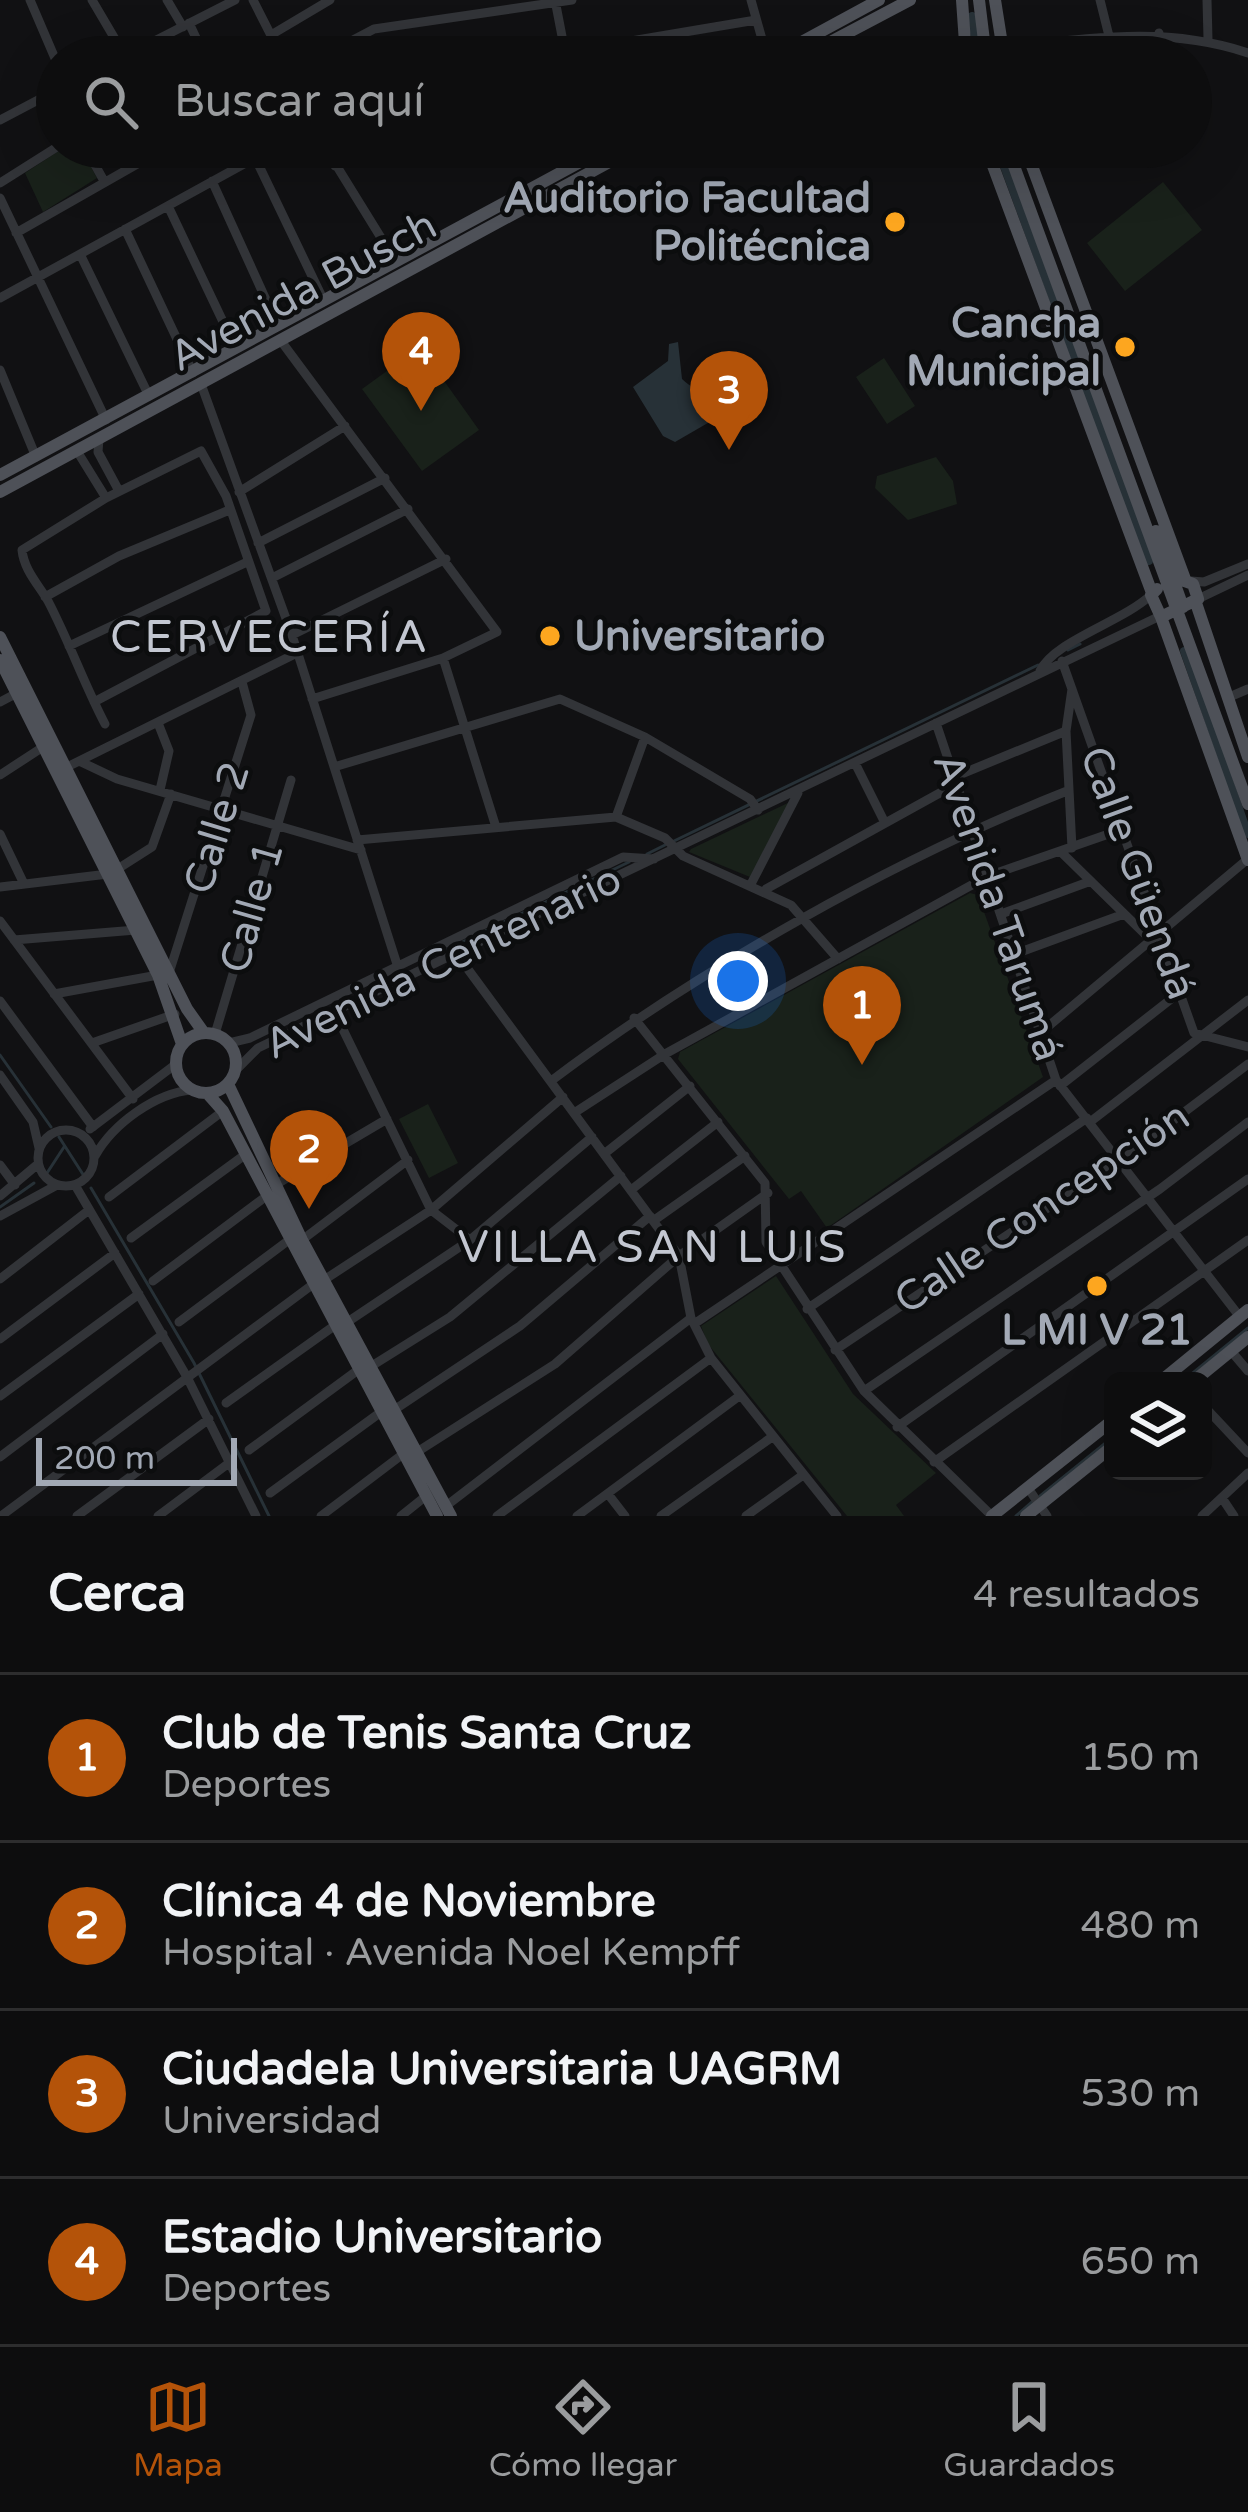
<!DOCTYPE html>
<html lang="es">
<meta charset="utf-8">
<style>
body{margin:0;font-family:"Varela Round",sans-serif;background:#161617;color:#f1f3f6}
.controls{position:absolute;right:36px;bottom:36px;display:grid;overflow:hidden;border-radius:18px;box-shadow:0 12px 48px #0002}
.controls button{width:108px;height:108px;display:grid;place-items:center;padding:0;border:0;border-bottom:3px solid #2d2d2e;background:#0d0d0e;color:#f1f3f6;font:60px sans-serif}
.scale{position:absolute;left:36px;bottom:30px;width:201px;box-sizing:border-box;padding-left:12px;border:6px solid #a2a9b5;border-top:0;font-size:33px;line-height:42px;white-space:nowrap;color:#a2a9b5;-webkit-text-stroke:9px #0c0d0e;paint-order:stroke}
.you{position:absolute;left:738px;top:981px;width:42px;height:42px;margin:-30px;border:9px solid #fff;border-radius:50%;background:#1a73e8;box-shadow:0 0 0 18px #1a73e833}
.badge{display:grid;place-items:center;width:78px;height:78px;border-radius:50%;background:#b45309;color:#fff;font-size:39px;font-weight:700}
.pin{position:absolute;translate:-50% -99px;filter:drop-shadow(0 3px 6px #0008)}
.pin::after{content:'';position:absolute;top:63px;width:42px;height:36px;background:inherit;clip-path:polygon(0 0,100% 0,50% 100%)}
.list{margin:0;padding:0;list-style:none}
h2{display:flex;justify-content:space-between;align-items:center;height:156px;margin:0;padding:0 48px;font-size:51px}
h2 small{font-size:39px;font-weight:400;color:#9a9c9e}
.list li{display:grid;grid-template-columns:78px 1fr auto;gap:36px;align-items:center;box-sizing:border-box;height:168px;padding:0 48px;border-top:3px solid #2d2d2e}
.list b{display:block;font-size:45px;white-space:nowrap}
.list p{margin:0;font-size:39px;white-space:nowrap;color:#9a9c9e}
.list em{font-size:39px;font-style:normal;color:#9a9c9e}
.icon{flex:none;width:66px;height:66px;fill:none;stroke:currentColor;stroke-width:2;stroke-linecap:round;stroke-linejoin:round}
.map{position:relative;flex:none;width:1248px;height:1516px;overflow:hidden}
.search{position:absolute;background:#0d0d0e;box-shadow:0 12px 48px #0002;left:36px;right:36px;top:36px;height:132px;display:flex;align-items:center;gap:30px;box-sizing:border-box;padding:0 42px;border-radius:66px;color:#9a9c9e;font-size:45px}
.sheet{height:828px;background:#0d0d0e}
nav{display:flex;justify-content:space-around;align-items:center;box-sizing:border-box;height:168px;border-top:3px solid #2d2d2e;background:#0d0d0e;font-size:33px;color:#9a9c9e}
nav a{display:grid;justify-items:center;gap:6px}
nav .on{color:#b45309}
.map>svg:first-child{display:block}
</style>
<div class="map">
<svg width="1248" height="1516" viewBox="0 0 1248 1516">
<rect width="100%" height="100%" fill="#111113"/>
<path fill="#19211a" d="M65 147H80L97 178 43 212 25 173Z
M1163 182 1202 230 1125 291 1087 243Z
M420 347 479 430 422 471 362 389Z
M884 358 915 406 887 424 856 377Z
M936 457 953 481 957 504 908 520 875 488 877 476Z
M790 802 750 877 689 852 691 849Z
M970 893 978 895 1043 1077 827 1228 801 1191 789 1199 678 1059 680 1052Z
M428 1104 458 1163 429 1178 399 1119Z
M776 1276 853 1394 936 1473 896 1505 904 1516H847L708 1344 701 1326Z"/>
<path fill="#273137" d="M678 342 682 379C698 395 721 392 713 420L675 442 663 436 633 387 668 361 669 344Z"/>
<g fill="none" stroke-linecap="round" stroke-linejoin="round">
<path stroke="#273137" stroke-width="3" d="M1068 650 1080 644
M674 841 1038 665
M647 854 665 845
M425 960 629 862
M0 1055 51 1127
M59 1137 84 1176
M47 1173 64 1147
M91 1188 194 1363 269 1516
M0 1207 34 1183
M1183 1381 1248 1328
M1040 1496 1113 1437
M1016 1516 1032 1502"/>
<path stroke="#273137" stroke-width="8" d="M972 16 977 57
M997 147 1149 561
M1184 651 1248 834"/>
<path stroke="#323438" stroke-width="9" d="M30 0 57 63
M92 0 125 56
M167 0 183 27
M253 0 282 57
M555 0 566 57
M751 0 767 57
M1100 0 1109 36
M1207 0 1208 39
M189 23 205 57
M271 35 330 0
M1003 55 1019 46C1099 37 1170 27 1248 53
M123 57 235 0
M321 57 374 29 572 0
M536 57 756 20
M1155 57 1159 33
M0 120 57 90
M85 147 104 181
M250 147 324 301
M325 147 396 262
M335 166 372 147
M212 181 278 326
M0 183 57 147
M0 198 106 420
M168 206 236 349
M125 229 193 373
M16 233 167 147
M80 254 149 396
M0 298 255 158
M281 341 497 632 443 658 312 699
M0 370 36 457
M201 384 292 635 402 980
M99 439 98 452 119 491
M77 451 106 498
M239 492 345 426
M258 543 385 478
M272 578 408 509
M1191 581 1204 582 1248 564
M45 597 119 556 227 511
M1198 599 1248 575
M292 635 446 559
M69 646 245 563
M443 658 495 824
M1062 661 1194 1033 1248 1047
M1040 671C1054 641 1122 622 1151 595
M1227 698 1248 689
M0 702 17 693
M94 702 266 611 226 496 201 451 106 498 22 550C24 570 38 584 48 601 69 641 84 684 105 724
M158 723 169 751 160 790
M936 723 1056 1080 1240 1317
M81 762 117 779 361 850
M855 763 884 821
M334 767 560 699 645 737 750 799 758 810
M65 768 297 653
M0 775 43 747
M954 777 1066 731
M616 817 645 737
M0 834 24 884
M357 840 616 817 665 838 683 856 791 905 838 959
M1072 848 1066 731 1072 689
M1061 852 1151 940
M116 870 152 847 171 794
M751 884 798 793
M0 887 108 874
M766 889 956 784
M1001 914 1091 881
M0 921 133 1099
M14 940 136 930
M456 953 679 1256 691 1318 711 1358 837 1516
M1015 954 1124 914
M169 973 251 715 242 682
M54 994 158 975
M0 1001 93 1127
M334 1011 431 1210 470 1240
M634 1018 765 1183 766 1242 864 1391 992 1516
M215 1034 291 780
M1039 1034 1248 859
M92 1043 175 1014
M229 1043 250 1038 623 857 654 859
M236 1070 258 1048 1160 616
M0 1075 33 1122 39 1148
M551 1081C698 970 895 859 1067 791
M1060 1086 1180 992
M574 1113 665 1054 988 876 1123 829
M1090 1122 1248 1000
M90 1129 176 1064
M38 1158a28 28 0 1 1 56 0a28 28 0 1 1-56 0Z
M604 1154 690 1086
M95 1156C113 1124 155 1093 192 1090
M0 1165 15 1185
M75 1185 187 1377 256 1516
M275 1185 387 1119
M631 1190 718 1122
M0 1196 38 1164
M109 1197 223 1111
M0 1216 57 1185
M653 1221 745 1156
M131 1238 246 1154
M302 1240 408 1160
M0 1279 89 1210
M324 1280 431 1210 563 1097
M153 1281 268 1195
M807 1309 1087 1118
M179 1322 289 1240
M346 1323 470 1240 592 1137
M694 1324 1056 1080
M0 1339 115 1253
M835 1350 1130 1153 1248 1064
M1231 1351 1248 1371
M370 1367 450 1317 621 1176
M864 1391 1160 1189 1248 1122
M0 1396 139 1294
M226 1403 334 1326
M1203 1405 1248 1453
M394 1410 520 1326 650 1216
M897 1427 1248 1179
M249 1450 358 1370
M417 1452 555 1364 679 1256 768 1193
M0 1457 163 1334
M934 1462 1248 1240
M1028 1488 1047 1516
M270 1493 381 1412
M608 1494 625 1516
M1222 1498 1234 1516
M446 1506 691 1318
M1 1516 312 1285
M77 1516 209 1419
M158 1516 229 1463
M321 1516 403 1454
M401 1516 426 1496
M497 1516 711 1358
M577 1516 738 1397
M661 1516 772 1437
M746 1516 803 1475
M1202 1516 1248 1473"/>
<path stroke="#4e5158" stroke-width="12" d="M962 0 966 57
M979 0 986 57
M995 0 1004 57
M774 57 879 0
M802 57 910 0
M986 147 1152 593
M1007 147 1248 804
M1025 147 1185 579
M0 475 608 147
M0 492 637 147
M1156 531 1183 607
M1157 589 1151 595 1161 617 1248 860
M1196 603 1248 757
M1161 617 1198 599 1193 584 1182 580
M0 637 187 1009 204 1033
M0 660 158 975 182 1044
M176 1063a30 30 0 1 1 60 0a30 30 0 1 1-60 0Z
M228 1084 302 1240 451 1516
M207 1093 223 1111 437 1516
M1161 1381 1248 1310
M1194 1381 1248 1337
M992 1516 1113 1420
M1026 1516 1113 1446"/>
</g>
<g fill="#fda61f" stroke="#0c0d0e" stroke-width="4.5">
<circle cx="895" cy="222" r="12"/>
<circle cx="1125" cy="347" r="12"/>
<circle cx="550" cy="636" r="12"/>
<circle cx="1097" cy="1286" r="12"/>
</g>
<g text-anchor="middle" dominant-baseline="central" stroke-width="9" stroke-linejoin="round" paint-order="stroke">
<g font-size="42" font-weight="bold" fill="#a2a9b5" stroke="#0c0d0e" text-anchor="end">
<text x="871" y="198">Auditorio Facultad<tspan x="871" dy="48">Politécnica</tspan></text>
<text x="1101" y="323">Cancha<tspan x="1101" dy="48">Municipal</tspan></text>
<text x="574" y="636" text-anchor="start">Universitario</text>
<text x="1097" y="1330" text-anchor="middle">L MI V 21</text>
</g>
<g font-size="42" fill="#a2a9b5" stroke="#0c0d0e">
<text transform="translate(303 291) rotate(-28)">Avenida Busch</text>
<text transform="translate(217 828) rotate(-73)">Calle 2</text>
<text transform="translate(1138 873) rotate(70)">Calle Güendá</text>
<text transform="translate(252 907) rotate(-74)">Calle 1</text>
<text transform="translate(998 907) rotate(71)">Avenida Tarumá</text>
<text transform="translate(443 962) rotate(-26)">Avenida Centenario</text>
<text transform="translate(1042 1208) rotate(-34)">Calle Concepción</text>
</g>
<g font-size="45" letter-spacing="3" fill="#c3c7d1" stroke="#0c0d0e">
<text x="270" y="638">CERVECERÍA</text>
<text x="653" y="1248">VILLA SAN LUIS</text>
</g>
</g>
</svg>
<div class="controls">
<button><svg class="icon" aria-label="layers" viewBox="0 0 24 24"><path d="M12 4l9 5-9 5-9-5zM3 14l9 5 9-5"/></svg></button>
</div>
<div class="scale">200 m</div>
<div class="you"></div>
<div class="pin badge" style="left:862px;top:1065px">1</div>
<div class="pin badge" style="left:309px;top:1209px">2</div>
<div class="pin badge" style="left:729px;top:450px">3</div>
<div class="pin badge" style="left:421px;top:411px">4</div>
<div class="search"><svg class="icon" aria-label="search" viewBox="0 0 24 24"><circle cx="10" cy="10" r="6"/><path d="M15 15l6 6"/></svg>Buscar aquí</div>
</div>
<section class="sheet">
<h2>Cerca<small>4 resultados</small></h2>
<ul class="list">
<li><span class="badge">1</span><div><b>Club de Tenis Santa Cruz</b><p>Deportes</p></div><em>150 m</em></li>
<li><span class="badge">2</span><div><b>Clínica 4 de Noviembre</b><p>Hospital · Avenida Noel Kempff</p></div><em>480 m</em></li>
<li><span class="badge">3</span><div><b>Ciudadela Universitaria UAGRM</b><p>Universidad</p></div><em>530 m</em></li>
<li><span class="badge">4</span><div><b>Estadio Universitario</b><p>Deportes</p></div><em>650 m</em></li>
</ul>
</section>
<nav>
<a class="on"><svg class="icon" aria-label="map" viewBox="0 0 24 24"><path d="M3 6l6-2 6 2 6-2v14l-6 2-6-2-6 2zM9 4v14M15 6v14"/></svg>Mapa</a>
<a><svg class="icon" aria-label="directions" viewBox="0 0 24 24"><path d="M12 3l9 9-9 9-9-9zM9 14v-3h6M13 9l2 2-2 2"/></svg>Cómo llegar</a>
<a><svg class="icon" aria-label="saved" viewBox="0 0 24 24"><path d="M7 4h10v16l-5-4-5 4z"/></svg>Guardados</a>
</nav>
